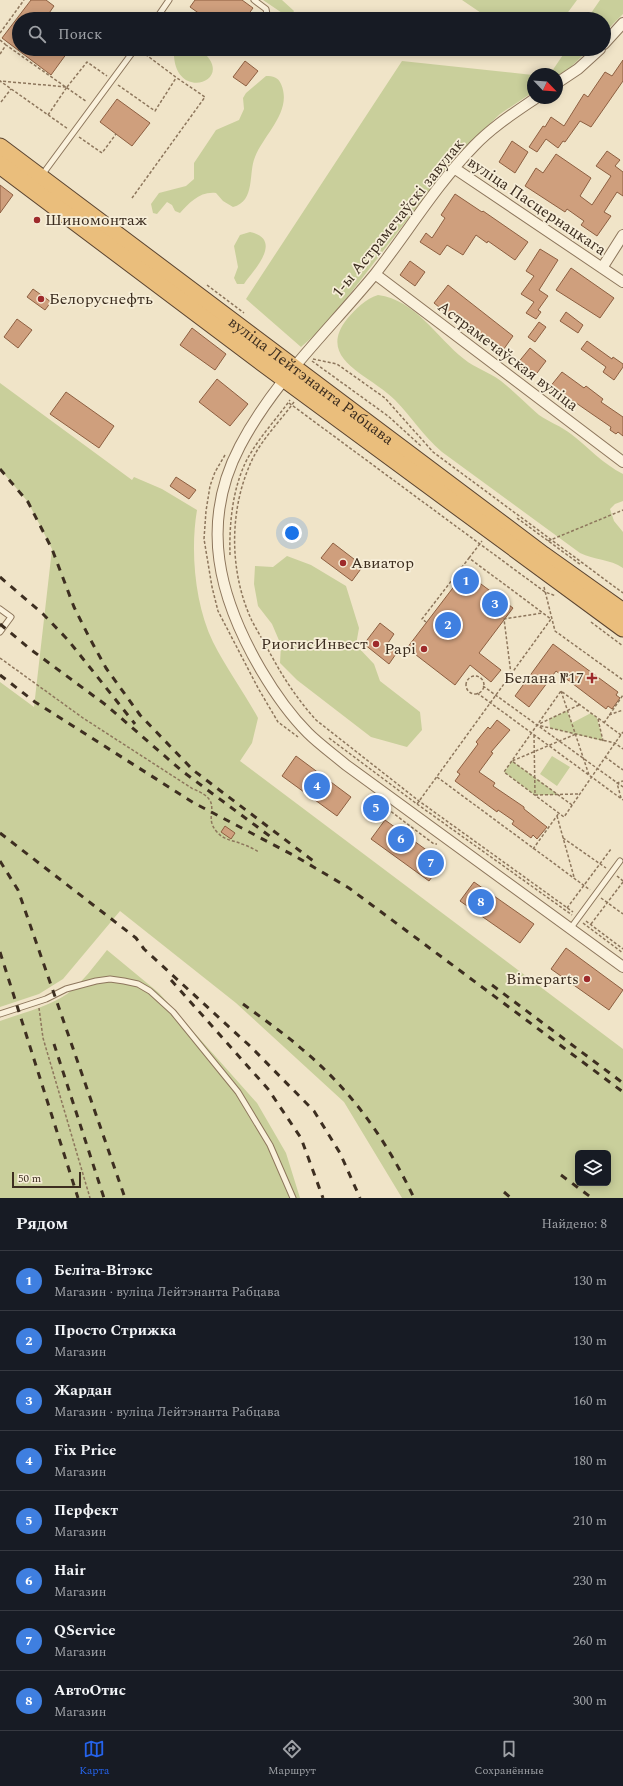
<!DOCTYPE html>
<html lang="ru">
<meta charset="utf-8">
<style>
body{margin:0;font-family:Spectral,serif;background:#20242c;color:#f1f3f6}
.controls{position:absolute;right:12px;bottom:12px;display:grid;overflow:hidden;border-radius:6px;box-shadow:0 2px 10px #0003}
.controls button{width:36px;height:36px;display:grid;place-items:center;padding:0;border:0;border-bottom:1px solid #363941;background:#171b24;color:#f1f3f6;font:20px sans-serif}
.compass{position:absolute;left:527px;top:68px;width:36px;height:36px;border-radius:50%;background:#171b24;box-shadow:0 2px 10px #0003;rotate:115deg}
.scale{position:absolute;left:12px;bottom:10px;width:69px;box-sizing:border-box;padding-left:4px;border:2px solid #3d2e20;border-top:0;font-size:11px;line-height:14px;white-space:nowrap;color:#3d2e20;-webkit-text-stroke:3px #f7eed8;paint-order:stroke}
.you{position:absolute;left:292px;top:533px;width:14px;height:14px;margin:-10px;border:3px solid #fff;border-radius:50%;background:#1a73e8;box-shadow:0 0 0 6px #1a73e833}
.badge{display:grid;place-items:center;width:26px;height:26px;border-radius:50%;background:#2563eb;color:#fff;font-size:13px;font-weight:700}
.pin{position:absolute;translate:-50% -50%;border:2px solid #fff;box-shadow:0 1px 4px #0006}
.list{margin:0;padding:0;list-style:none}
h2{display:flex;justify-content:space-between;align-items:center;height:52px;margin:0;padding:0 16px;font-size:17px}
h2 small{font-size:13px;font-weight:400;color:#9ea1a6}
.list li{display:grid;grid-template-columns:26px 1fr auto;gap:12px;align-items:center;box-sizing:border-box;height:60px;padding:0 16px;border-top:1px solid #363941}
.list b{display:block;font-size:15px;white-space:nowrap}
.list p{margin:0;font-size:13px;white-space:nowrap;color:#9ea1a6}
.list em{font-size:13px;font-style:normal;color:#9ea1a6}
.icon{flex:none;width:22px;height:22px;fill:none;stroke:currentColor;stroke-width:2;stroke-linecap:round;stroke-linejoin:round}
.map{position:relative;flex:none;width:623px;height:1198px;overflow:hidden}
.search{position:absolute;background:#171b24;box-shadow:0 2px 10px #0003;left:12px;right:12px;top:12px;height:44px;display:flex;align-items:center;gap:10px;box-sizing:border-box;padding:0 14px;border-radius:22px;color:#9ea1a6;font-size:15px}
.sheet{height:532px;background:#171b24}
nav{display:flex;justify-content:space-around;align-items:center;box-sizing:border-box;height:56px;border-top:1px solid #363941;background:#171b24;font-size:11px;color:#9ea1a6}
nav a{display:grid;justify-items:center;gap:2px}
nav .on{color:#2563eb}
.map>svg:first-child{display:block}
</style>
<div class="map">
<svg width="623" height="1198" viewBox="0 0 623 1198">
<rect width="100%" height="100%" fill="#f0e4c8"/>
<path fill="#c9cf9b" fill-rule="evenodd" d="M263 0H282L294 11 291 16 288 17Z
M462 0H577L563 19H490Z
M600 0H623V14L604 33V19H587Z
M174 49H199C242 80 171 106 174 49Z
M567 49H589L571 67 557 76V74H550Z
M402 61 533 75V92L500 114 458 154 326 325 301 347 246 299Z
M266 76C273 76 278 77 281 84 293 111 264 134 255 157 248 173 256 201 233 207L223 201 216 193C200 191 189 203 180 213L175 211 172 205 167 202 157 214 153 213 151 204 159 193 186 186 194 179V163L216 130 239 120 244 109 243 98 246 93Z
M250 232C282 239 257 267 246 281L244 284H237L234 278 238 267 234 246 240 235Z
M378 295C416 300 436 337 464 359 475 368 489 372 501 381 514 391 526 404 539 415 549 422 561 426 571 434 588 447 603 464 623 474V501L615 504 610 509 614 521 623 532V568C610 559 594 560 580 553L442 452C422 435 412 417 395 400 371 375 315 360 347 319 356 309 365 299 378 295Z
M0 383 132 480 134 477 162 489 197 510C190 551 195 605 213 642 226 668 244 692 258 718L252 743 240 761 623 1049V1198H402L344 1102 236 1003 120 911 63 979 39 994 0 1007V682L34 707 52 549 28 502 0 469ZM578 1153H608V1183H578Z
M287 556 311 565 346 586 359 628 356 645 374 664 380 681 420 712 422 730 407 747 371 737 297 680 280 663 281 645 272 624 258 606 254 584 255 566 273 567Z
M567 711 572 723 591 713 597 718 603 741 550 728 549 719Z
M552 756 570 767 557 786 540 774Z
M512 761 559 795H535L504 772Z
M107 950 159 993 257 1103 286 1153 300 1198H0V1021C22 1013 48 1007 67 994 83 982 95 965 107 950Z"/>
<path fill="#cf9f7d" stroke="#8d5f41" d="M31 0H46L54 6 45 19H19V49H62L67 53 51 75 2 38Z
M195 0H242L253 8 245 19H207L190 7Z
M623 60V81L591 127 580 121 565 142 563 141 558 148 546 139 537 152 529 147 543 126 545 127 551 117 564 126 584 94 588 97 605 72 612 76Z
M245 61 258 71 246 86 233 77Z
M117 99 150 123 132 146 100 122Z
M512 141 528 152 515 173 499 162Z
M607 151 620 160 615 166 623 172V196L617 192 604 212 611 216 597 236 581 225 584 221 567 209 565 212 525 186 536 168 543 173 556 154 591 178 580 196 592 205 611 176 596 166Z
M0 185 13 195 0 213Z
M455 194 482 212 483 211 528 242 515 260 488 241 487 243 476 235 463 255 447 245 440 255 420 242 426 233 432 238 445 218 441 215Z
M540 249 558 260 539 290 548 296 538 310 541 312 536 319 526 313 534 302 521 294 534 276 526 271Z
M410 261 425 272 415 286 400 275Z
M571 268 614 298 600 318 556 290Z
M448 285 513 336 501 353 487 343 489 340 452 313 450 316 434 303Z
M33 289 51 302 45 310 27 297Z
M566 312 583 325 578 333 560 321Z
M17 319 32 330 18 348 4 337Z
M539 322 546 327 535 342 528 337Z
M192 328 226 354 215 370 180 345Z
M587 341 612 359 613 357 623 364V367L614 380 603 372 606 367 581 349Z
M530 348 546 361 534 377 517 364Z
M562 372 584 388 586 386 603 399 601 402 623 417V436L618 432 616 434 610 430 611 427 592 414 566 396 564 399 549 388Z
M217 379 248 404 230 426 199 402Z
M66 392 114 426 99 448 50 414Z
M176 477 196 490 189 499 170 486Z
M333 543 363 566 352 581 321 558Z
M465 572 513 608 479 653 501 670 491 682 470 665 455 685 407 648Z
M380 623 394 634 388 643 398 651 389 664 364 644Z
M553 644 618 692 616 695 620 698 612 709 608 706 606 709 556 671 529 707 515 696Z
M497 720 510 730 491 752 493 753 479 772 495 783 493 786 524 807V809L547 827 537 839 533 835 531 838 512 824 514 821 498 810 497 812 455 781 460 774 457 772 478 744 476 742 488 727 490 729Z
M296 756 351 797 337 816 282 776Z
M385 820 443 862 429 881 371 839Z
M225 826 235 833 231 839 221 832Z
M474 882 534 924 520 943 460 901Z
M566 948 623 990 609 1010 551 969Z"/>
<g fill="none" stroke-linecap="round" stroke-linejoin="round">
<defs>
<path id="service" d="M254 0 266 9 267 14 264 19
M156 19 169 0
M42 175 135 49
M0 609 11 617 0 632
M570 929 620 861
M0 1014 46 999 66 989 96 981 110 979 124 981 138 984 150 991 173 1012 238 1092 270 1145 293 1198"/>
<path id="minor" d="M604 44 623 23
M557 83 578 69 600 49
M536 98C514 113 492 127 474 146 436 185 408 232 375 274 329 330 274 381 240 446 199 524 219 598 261 670 274 692 289 714 308 733 319 744 333 754 346 765L623 967
M454 168 623 282
M602 268 623 235
M375 274 623 462"/>
<g id="trunk">
<path id="s1" d="M0 147 543 555 623 612"/>
<path d="M0 165 263 363 623 628"/>
</g>
</defs>
<use href="#service" stroke="#8d765c" stroke-width="7"/>
<use href="#minor" stroke="#8d765c" stroke-width="12"/>
<use href="#trunk" stroke="#5b4430" stroke-width="19"/>
<path stroke="#8d765c" stroke-width="1.5" stroke-dasharray="3 2" stroke-linecap="butt" d="M0 33 24 0
M0 40 6 45
M0 54 6 45 87 102
M118 85 155 111 176 78
M67 87 87 62 107 76
M1 102 11 89
M48 115 67 87 0 81 68 129
M79 137 102 153 116 134
M132 198 205 97 177 78 141 51
M207 285 244 313
M313 359 337 364 385 398 433 452 623 593
M312 361 388 416 421 446
M294 402C281 420 264 437 254 456 229 505 228 570 252 621 258 632 265 644 271 655 284 679 298 700 316 720L419 801 573 912
M289 403 545 592 556 596
M225 455 215 472 210 486 206 511 204 539 212 587 218 611 258 688 278 722 298 737
M517 518 581 565
M548 541 623 510
M230 555C229 522 233 480 252 451 263 433 278 417 290 400
M469 558 482 541
M452 579 456 583
M544 587 555 631 623 680
M591 622 623 646
M0 658 83 718 193 789C227 802 201 815 217 832 225 841 233 840 242 844 248 846 254 849 259 852
M511 674 504 619 542 613
M466 685a9 9 0 1 1 18 0a9 9 0 1 1-18 0Z
M483 686 623 787
M561 691 589 775
M477 693 623 800
M579 705 537 725 615 743 623 749
M609 715 623 710
M598 719 603 741
M604 723 623 695
M534 735 535 795 578 794
M621 735 561 691 504 772 564 817 615 743 623 732
M329 738 417 804 572 915
M605 757 623 770
M437 777 590 890
M621 798 617 783 623 781
M378 799 377 801 434 844H437
M417 804 551 619 469 558 422 619 426 622
M572 805 512 761 576 734
M557 816 574 877
M563 838 606 868
M533 849 559 813
M617 876 623 881
M601 898 623 914
M567 908 611 849
M586 921 623 949
M583 923 623 953
M591 924 623 882
M39 1008 43 1038 90 1198"/>
<use href="#service" stroke="#faf1dc" stroke-width="5"/>
<use href="#minor" stroke="#faf1dc" stroke-width="10"/>
<use href="#trunk" stroke="#eabe7c" stroke-width="17"/>
<path stroke="#3d2e20" stroke-width="3" stroke-dasharray="7 7" stroke-linecap="butt" d="M0 469 28 502 52 549 74 607 89 637 106 668 140 715 193 770 316 863
M0 577 43 614 68 640 135 724
M0 624 30 649 106 705 182 771 275 840
M0 675 35 702 194 803 295 856 349 888 623 1092
M0 833 136 938 144 949 251 1047 314 1111 340 1153 360 1198
M0 861 18 890 125 1198
M0 952 78 1198
M171 980 268 1089 301 1138 323 1198
M492 985 623 1083
M243 1004C263 1019 284 1033 303 1050 352 1091 387 1141 414 1198
M54 1044 104 1198
M561 1175 592 1198
M504 1192 511 1198"/>
</g>
<g fill="#9e2a2b" stroke="#f7eed8" stroke-width="1.5">
<circle cx="37" cy="220" r="4"/>
<circle cx="41" cy="299" r="4"/>
<circle cx="343" cy="563" r="4"/>
<circle cx="376" cy="644" r="4"/>
<circle cx="424" cy="649" r="4"/>
<path d="M590 672h4v4h4v4h-4v4h-4v-4h-4v-4h4z"/>
<circle cx="587" cy="979" r="4"/>
</g>
<g text-anchor="middle" dominant-baseline="central" stroke-width="3.5" stroke-linejoin="round" paint-order="stroke">
<g font-size="16" fill="#3d2e20" stroke="#f7eed8">
<text transform="translate(537 206) rotate(34)">вуліца Пасцернацкага</text>
<text transform="translate(398 218) rotate(-51)">1-ы Астрамечаўскі завулак</text>
<text transform="translate(508 356) rotate(37)">Астрамечаўская вуліца</text>
<text stroke="none"><textPath href="#s1" startOffset="389">вуліца Лейтэнанта Рабцава</textPath></text>
</g>
<g font-size="16" fill="#3d2e20" stroke="#f7eed8" text-anchor="end">
<text x="45" y="220" text-anchor="start">Шиномонтаж</text>
<text x="49" y="299" text-anchor="start">Белоруснефть</text>
<text x="351" y="563" text-anchor="start">Авиатор</text>
<text x="368" y="644">РиогисИнвест</text>
<text x="416" y="649">Papi</text>
<text x="584" y="678">Белана №17</text>
<text x="579" y="979">Bimeparts</text>
</g>
</g>
</svg>
<div class="controls">
<button><svg class="icon" aria-label="layers" viewBox="0 0 24 24"><path d="M12 4l9 5-9 5-9-5zM3 14l9 5 9-5"/></svg></button>
</div>
<svg class="compass" viewBox="-18 -18 36 36"><path d="M0-13l5 13h-10z" fill="#e53935"/><path d="M0 13l5-13h-10z" fill="#9ea1a6"/></svg>
<div class="scale">50 m</div>
<div class="you"></div>
<div class="pin badge" style="left:466px;top:581px;background:#3f7fe0">1</div>
<div class="pin badge" style="left:448px;top:625px;background:#3f7fe0">2</div>
<div class="pin badge" style="left:495px;top:604px;background:#3f7fe0">3</div>
<div class="pin badge" style="left:317px;top:786px;background:#3f7fe0">4</div>
<div class="pin badge" style="left:376px;top:808px;background:#3f7fe0">5</div>
<div class="pin badge" style="left:401px;top:839px;background:#3f7fe0">6</div>
<div class="pin badge" style="left:431px;top:863px;background:#3f7fe0">7</div>
<div class="pin badge" style="left:481px;top:902px;background:#3f7fe0">8</div>
<div class="search"><svg class="icon" aria-label="search" viewBox="0 0 24 24"><circle cx="10" cy="10" r="6"/><path d="M15 15l6 6"/></svg>Поиск</div>
</div>
<section class="sheet">
<h2>Рядом<small>Найдено: 8</small></h2>
<ul class="list">
<li><span class="badge" style="background:#3f7fe0">1</span><div><b>Беліта-Вітэкс</b><p>Магазин · вуліца Лейтэнанта Рабцава</p></div><em>130 m</em></li>
<li><span class="badge" style="background:#3f7fe0">2</span><div><b>Просто Стрижка</b><p>Магазин</p></div><em>130 m</em></li>
<li><span class="badge" style="background:#3f7fe0">3</span><div><b>Жардан</b><p>Магазин · вуліца Лейтэнанта Рабцава</p></div><em>160 m</em></li>
<li><span class="badge" style="background:#3f7fe0">4</span><div><b>Fix Price</b><p>Магазин</p></div><em>180 m</em></li>
<li><span class="badge" style="background:#3f7fe0">5</span><div><b>Перфект</b><p>Магазин</p></div><em>210 m</em></li>
<li><span class="badge" style="background:#3f7fe0">6</span><div><b>Hair</b><p>Магазин</p></div><em>230 m</em></li>
<li><span class="badge" style="background:#3f7fe0">7</span><div><b>QService</b><p>Магазин</p></div><em>260 m</em></li>
<li><span class="badge" style="background:#3f7fe0">8</span><div><b>АвтоОтис</b><p>Магазин</p></div><em>300 m</em></li>
</ul>
</section>
<nav>
<a class="on"><svg class="icon" aria-label="map" viewBox="0 0 24 24"><path d="M3 6l6-2 6 2 6-2v14l-6 2-6-2-6 2zM9 4v14M15 6v14"/></svg>Карта</a>
<a><svg class="icon" aria-label="directions" viewBox="0 0 24 24"><path d="M12 3l9 9-9 9-9-9zM9 14v-3h6M13 9l2 2-2 2"/></svg>Маршрут</a>
<a><svg class="icon" aria-label="saved" viewBox="0 0 24 24"><path d="M7 4h10v16l-5-4-5 4z"/></svg>Сохранённые</a>
</nav>
